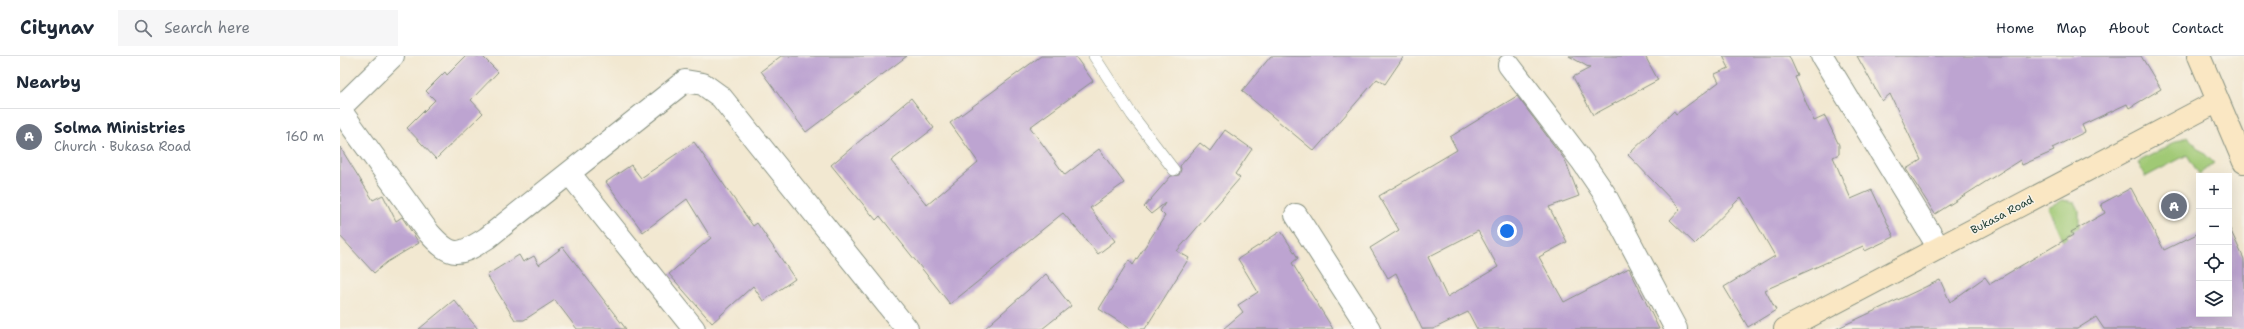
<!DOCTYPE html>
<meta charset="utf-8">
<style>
body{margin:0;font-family:"Shantell Sans",sans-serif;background:#f6f6f7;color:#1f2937}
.controls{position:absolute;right:12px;bottom:12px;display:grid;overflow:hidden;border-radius:0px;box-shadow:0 4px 16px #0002}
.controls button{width:36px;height:36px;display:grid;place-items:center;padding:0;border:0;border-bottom:1px solid #e0e1e3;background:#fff;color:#1f2937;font:20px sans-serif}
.you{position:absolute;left:1167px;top:175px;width:14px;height:14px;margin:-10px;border:3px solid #fff;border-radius:50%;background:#1a73e8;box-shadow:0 0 0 6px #1a73e833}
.badge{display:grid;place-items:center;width:26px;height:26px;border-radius:50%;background:#c8321e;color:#fff;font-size:13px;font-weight:700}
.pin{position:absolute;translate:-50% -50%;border:2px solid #fff;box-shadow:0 1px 4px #0006}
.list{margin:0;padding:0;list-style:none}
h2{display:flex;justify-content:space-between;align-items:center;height:52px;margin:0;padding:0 16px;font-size:17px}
h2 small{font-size:13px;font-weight:400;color:#747a83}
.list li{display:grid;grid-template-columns:26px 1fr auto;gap:12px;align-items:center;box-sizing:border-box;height:56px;padding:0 16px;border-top:1px solid #e0e1e3}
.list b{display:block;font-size:15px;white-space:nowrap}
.list p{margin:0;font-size:13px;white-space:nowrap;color:#747a83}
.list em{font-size:13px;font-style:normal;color:#747a83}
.icon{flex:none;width:22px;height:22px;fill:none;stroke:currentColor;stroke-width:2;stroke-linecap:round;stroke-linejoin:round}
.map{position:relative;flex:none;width:1904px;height:273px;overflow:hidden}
header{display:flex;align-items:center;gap:24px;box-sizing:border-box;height:56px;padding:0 20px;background:#fff;border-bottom:1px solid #e0e1e3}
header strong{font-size:19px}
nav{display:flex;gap:22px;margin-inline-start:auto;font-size:14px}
.search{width:280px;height:36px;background:#f6f6f7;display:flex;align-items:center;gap:10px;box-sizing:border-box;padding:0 14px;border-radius:0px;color:#747a83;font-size:15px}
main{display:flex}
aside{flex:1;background:#fff}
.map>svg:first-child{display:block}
</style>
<header>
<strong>Citynav</strong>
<div class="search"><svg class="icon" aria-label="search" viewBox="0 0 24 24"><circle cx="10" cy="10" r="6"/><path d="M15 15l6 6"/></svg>Search here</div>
<nav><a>Home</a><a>Map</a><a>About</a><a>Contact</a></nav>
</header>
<main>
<aside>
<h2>Nearby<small></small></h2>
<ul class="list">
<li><span class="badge" style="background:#6b7280">A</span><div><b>Solma Ministries</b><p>Church · Bukasa Road</p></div><em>160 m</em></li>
</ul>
</aside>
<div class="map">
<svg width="1904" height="273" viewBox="0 0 1904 273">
<rect width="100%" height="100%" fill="#f7f3e8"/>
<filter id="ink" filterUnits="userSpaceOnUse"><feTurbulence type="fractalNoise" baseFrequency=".025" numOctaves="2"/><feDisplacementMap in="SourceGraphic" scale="8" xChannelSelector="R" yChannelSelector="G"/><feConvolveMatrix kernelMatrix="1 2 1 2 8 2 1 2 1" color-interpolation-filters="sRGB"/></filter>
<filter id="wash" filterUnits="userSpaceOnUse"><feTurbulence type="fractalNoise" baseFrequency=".012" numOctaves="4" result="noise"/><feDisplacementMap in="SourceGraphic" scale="16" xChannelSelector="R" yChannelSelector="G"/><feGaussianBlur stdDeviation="0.9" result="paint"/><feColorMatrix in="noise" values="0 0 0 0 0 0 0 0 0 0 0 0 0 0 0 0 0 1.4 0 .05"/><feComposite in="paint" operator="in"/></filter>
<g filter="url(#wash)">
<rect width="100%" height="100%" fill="#f2e8d1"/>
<path fill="#a0c975" stroke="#608354" d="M1847 80 1874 107 1859 118 1847 99 1805 121 1798 106Z
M1722 144 1735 146 1739 154V173L1726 180 1729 188 1725 190 1708 151Z"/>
<g id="blocks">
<path fill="#bda4d1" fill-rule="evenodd" d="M126 0H142L158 16 131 44 143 57 96 103 67 72 95 44 86 35 105 16 107 19Z
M441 0H567L466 76 421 15Z
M701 0H735L753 25 690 71 725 119 759 93 784 127 750 152 775 185 758 198 723 157 610 248 540 160 536 164 491 109 571 42 594 72 551 105 587 149 638 106 610 67Z
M931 0H1064L1045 28 1037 23 974 95 902 35Z
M1229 0H1305L1318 24 1253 59 1233 21 1250 12Z
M1383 0H1449L1458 20 1455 21 1474 65 1485 60 1499 89V98L1493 101 1511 143 1532 134 1554 181 1525 195 1523 190 1425 234 1436 254 1408 271 1384 231 1435 200 1401 141 1355 188 1330 164 1340 153 1288 99 1334 55 1336 58 1379 26 1375 18 1389 12Z
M1517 0H1801L1821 33 1789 52 1787 48 1742 69 1745 76 1712 92 1714 95 1682 109 1680 104 1595 158 1566 113 1581 104 1550 38 1542 45Z
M1177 40 1225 104 1239 140 1209 151 1227 186 1199 201 1224 246 1289 212 1319 273H1137L1128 256 1093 273H1082L1056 217 1048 222 1030 192 1059 174 1039 140 1117 94 1110 81ZM1138 175 1158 211 1107 241 1088 201Z
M885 74 912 93 895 118 900 122 837 195 849 202 805 273H791L759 253 789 204 793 209 825 160 820 155 825 147 811 158 804 151 831 120 839 119 841 113 840 110 860 87 870 95Z
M354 86 413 170 417 167 455 223 423 245 413 230 372 267 329 218 371 182 347 143 303 176 266 126 291 109 301 122Z
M0 91 33 144 43 139 56 165 62 161 79 187 47 206 34 217 0 180Z
M1791 132 1824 194 1859 177V258H1889L1890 173 1904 203V273H1764L1756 261 1737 273H1496L1600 224 1610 246 1645 221 1650 228 1733 179 1731 176 1765 157 1761 148Z
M941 175 958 202 952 207 993 273H883L903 256 898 249 918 236 898 203Z
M223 191 286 273H237L215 244 184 264H175L147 219 179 199 183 206 194 200 199 209Z
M706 218 731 250 702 273H644Z
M114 244 138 273H79Z"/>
</g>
</g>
<g filter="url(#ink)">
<use href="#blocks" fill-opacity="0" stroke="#889282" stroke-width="1"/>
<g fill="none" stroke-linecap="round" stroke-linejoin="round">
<defs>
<path id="lane" d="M754 0 792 59 834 114"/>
<path id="street" d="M1482 0 1599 192
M1169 9 1242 105 1264 137 1336 273
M0 52 53 0
M0 54 89 177C112 203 119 200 147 182L345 25 363 28 381 41 567 273
M229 117 354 273
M956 159 1029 273"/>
<path id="secondary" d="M1859 0 1904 106
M1445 273 1878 45"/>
</defs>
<use href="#lane" stroke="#889282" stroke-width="12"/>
<use href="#street" stroke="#889282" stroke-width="24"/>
<use href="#secondary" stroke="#889282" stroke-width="24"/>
<use href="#lane" stroke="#fff" stroke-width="11"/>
<use href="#street" stroke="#fff" stroke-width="22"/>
<use href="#secondary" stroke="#fae7c3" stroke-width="22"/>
</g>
</g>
<g text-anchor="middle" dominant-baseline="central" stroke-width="3" stroke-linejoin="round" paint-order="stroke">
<g font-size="11" fill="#1f3d34" stroke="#f7f3e8">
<text transform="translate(1662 159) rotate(-28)">Bukasa Road</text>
</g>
</g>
</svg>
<div class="controls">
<button>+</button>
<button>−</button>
<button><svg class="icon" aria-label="locate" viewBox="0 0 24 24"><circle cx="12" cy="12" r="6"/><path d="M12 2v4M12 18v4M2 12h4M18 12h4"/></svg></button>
<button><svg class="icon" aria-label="layers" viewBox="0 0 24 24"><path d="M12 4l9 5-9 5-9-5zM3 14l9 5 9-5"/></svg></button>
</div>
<div class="you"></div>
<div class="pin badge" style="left:1834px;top:150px;background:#6b7280">A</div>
</div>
</main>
